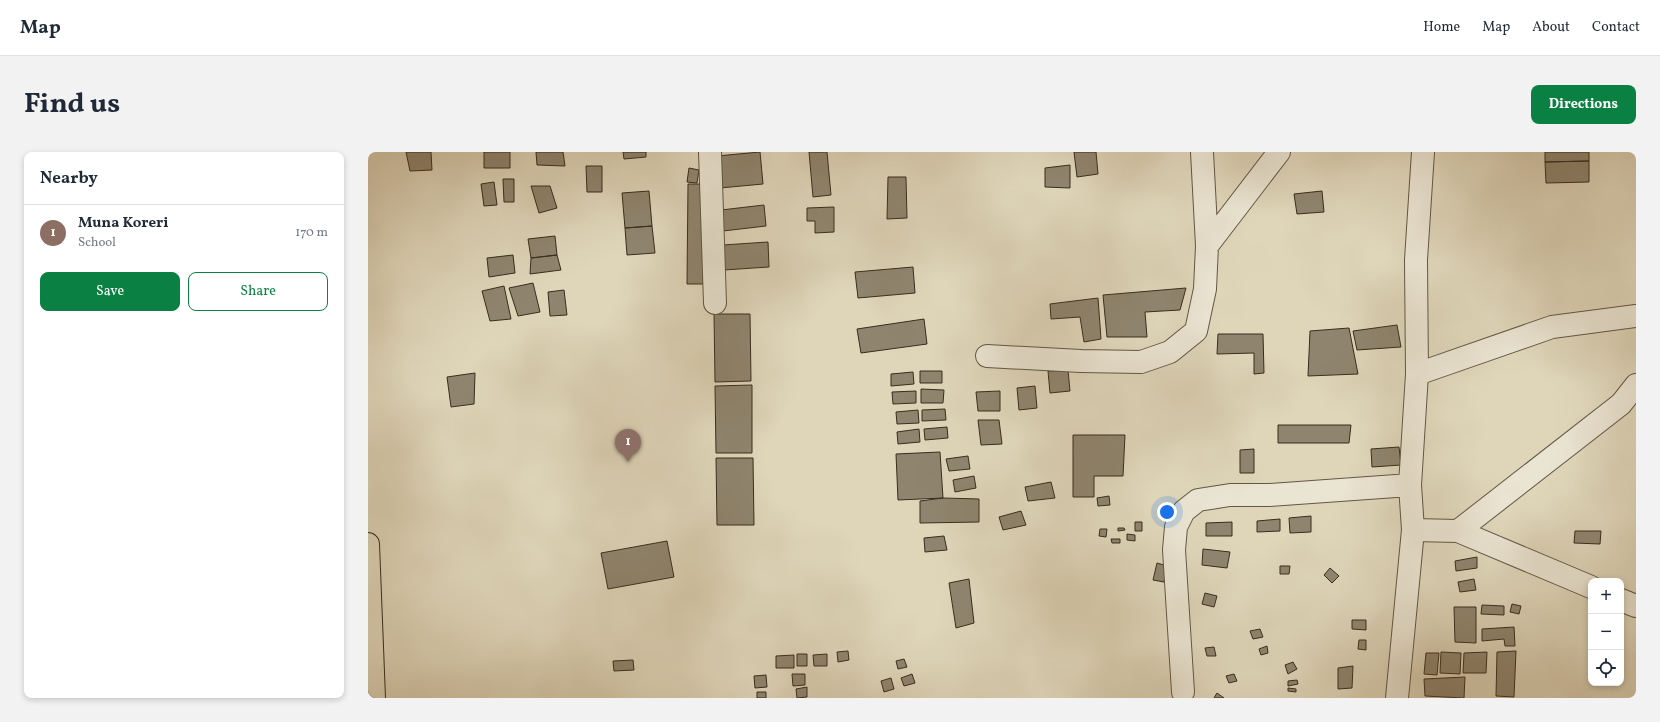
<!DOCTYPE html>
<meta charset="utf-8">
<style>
body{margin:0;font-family:Vollkorn,serif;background:#f2f2f3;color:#1f2937}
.controls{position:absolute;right:12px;bottom:12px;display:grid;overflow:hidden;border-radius:8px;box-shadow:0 2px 6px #0003}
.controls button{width:36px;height:36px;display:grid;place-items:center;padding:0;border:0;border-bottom:1px solid #e0e1e3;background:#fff;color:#1f2937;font:20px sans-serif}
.you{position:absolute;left:799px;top:360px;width:14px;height:14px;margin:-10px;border:3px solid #fff;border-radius:50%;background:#1a73e8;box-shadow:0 0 0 6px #1a73e833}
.badge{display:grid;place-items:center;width:26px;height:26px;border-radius:50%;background:#0b8043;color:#fff;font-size:13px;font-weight:700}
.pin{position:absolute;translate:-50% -33px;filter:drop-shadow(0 1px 2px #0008)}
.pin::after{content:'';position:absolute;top:21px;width:14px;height:12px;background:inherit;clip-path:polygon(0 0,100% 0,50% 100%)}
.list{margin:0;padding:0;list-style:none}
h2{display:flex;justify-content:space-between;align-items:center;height:52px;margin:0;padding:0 16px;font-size:17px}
h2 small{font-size:13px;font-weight:400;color:#747a83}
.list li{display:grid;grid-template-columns:26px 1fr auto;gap:12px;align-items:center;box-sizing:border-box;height:56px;padding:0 16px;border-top:1px solid #e0e1e3}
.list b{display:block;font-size:15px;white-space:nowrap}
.list p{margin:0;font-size:13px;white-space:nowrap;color:#747a83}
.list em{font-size:13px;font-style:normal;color:#747a83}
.actions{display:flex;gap:8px;padding:12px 16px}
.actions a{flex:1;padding:9px 0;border:1px solid #0b8043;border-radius:8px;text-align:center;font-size:14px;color:#0b8043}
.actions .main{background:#0b8043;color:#fff}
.icon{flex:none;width:22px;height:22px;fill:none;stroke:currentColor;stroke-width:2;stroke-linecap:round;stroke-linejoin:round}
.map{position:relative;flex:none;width:1268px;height:546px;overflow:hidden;border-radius:8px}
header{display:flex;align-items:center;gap:24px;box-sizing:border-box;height:56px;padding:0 20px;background:#fff;border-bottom:1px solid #e0e1e3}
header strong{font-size:19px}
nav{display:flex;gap:22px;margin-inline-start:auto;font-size:14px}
.intro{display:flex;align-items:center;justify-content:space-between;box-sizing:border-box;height:96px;padding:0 24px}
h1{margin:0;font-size:28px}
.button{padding:10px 18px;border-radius:8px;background:#0b8043;color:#fff;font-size:14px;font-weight:700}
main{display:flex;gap:24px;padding:0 24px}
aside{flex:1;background:#fff;border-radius:8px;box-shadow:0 2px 6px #0003}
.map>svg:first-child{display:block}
</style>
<header>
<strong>Map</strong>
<nav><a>Home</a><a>Map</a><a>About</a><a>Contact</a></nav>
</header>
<div class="intro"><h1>Find us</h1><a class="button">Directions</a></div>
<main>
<aside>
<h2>Nearby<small></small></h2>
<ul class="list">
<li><span class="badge" style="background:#8d6e63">1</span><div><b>Muna Koreri</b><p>School</p></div><em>170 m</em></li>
</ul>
<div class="actions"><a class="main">Save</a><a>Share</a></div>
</aside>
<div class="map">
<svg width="1268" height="546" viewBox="0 0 1268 546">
<rect width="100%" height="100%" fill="#dfd6ba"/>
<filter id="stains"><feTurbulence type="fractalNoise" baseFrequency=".005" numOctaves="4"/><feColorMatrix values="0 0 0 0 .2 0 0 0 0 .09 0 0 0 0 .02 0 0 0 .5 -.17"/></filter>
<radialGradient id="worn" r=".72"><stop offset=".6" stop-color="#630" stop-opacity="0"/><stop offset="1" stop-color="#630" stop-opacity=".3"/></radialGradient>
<path fill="#8f856f" stroke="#382d1e" d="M38 0H63L64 18 42 19Z
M116 0H142V16H116Z
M168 0H195L197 14 169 13Z
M255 0H278V5L256 7Z
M392 0 395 32 352 36 349 4Z
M441 0H459L463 43 445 45Z
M706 0H728L730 22 709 25Z
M1177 0H1221V9L1177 10Z
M1221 9V30L1178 31 1177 10Z
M702 13V36L677 35V16Z
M218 14H234V40H219Z
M321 16 331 18 329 31 319 30Z
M520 25H538L539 66 519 67Z
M135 27H146V50H136Z
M126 30 129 53 116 54 113 32Z
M320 32H337V132H319Z
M163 34H182L189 56 171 61Z
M281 39 284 74 257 76 254 41Z
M954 39 956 60 929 62 926 42Z
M396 53 398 74 355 79 353 58Z
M466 55V80L447 81V69H439V56Z
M284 74 287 101 259 103 257 76Z
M187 84 189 103 163 106 160 87Z
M400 90 401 115 356 118 355 93Z
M145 103 147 121 121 125 119 106Z
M189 103 193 118 162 122 163 106Z
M545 115 547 141 490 146 487 120Z
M165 131 172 160 150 164 141 136Z
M136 134 143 167 122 169 114 139Z
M818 136 812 158 777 160 779 185H739L735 143Z
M196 138 199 163 182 164 180 140Z
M730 146 733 187 716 190 712 165 683 167 682 152Z
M346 162H382L383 229 347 230Z
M556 167 559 192 493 201 489 177Z
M1029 173 1033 195 989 198 985 179Z
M981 176 990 222 940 224 942 179Z
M850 182H895L896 221 886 222V201L849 202Z
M700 218 702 239 682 241 680 219Z
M552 219H574V231H552Z
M545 220 546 232 523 234V222Z
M107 221 106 252 83 255 79 225Z
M384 233V301H348L347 234Z
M667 234 669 256 651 258 649 236Z
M553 237 576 238 575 251H553Z
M548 239V251L525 252 524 240Z
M632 239V259H610L608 240Z
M577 257 578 268 554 269V258Z
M550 258 551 271 529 272 528 260Z
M610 268H631L634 292 613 293Z
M910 273H983L981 291H910Z
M579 275 580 286 557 288 556 277Z
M551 277 552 290 530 292 529 280Z
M705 283H757L755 324H726V345H705Z
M1031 295 1033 313 1004 315 1003 297Z
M886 297V321H872V298Z
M572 300 575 346 530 348 528 302Z
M600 304 602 317 581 319 578 307Z
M348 306H385L386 373H349Z
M606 324 608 336 587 340 585 328Z
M683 330 687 346 660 349 657 335Z
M741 344 742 353 730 354 729 346Z
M575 346 611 347V370L552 371V349Z
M653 359 658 373 635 378 631 365Z
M943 364V380L922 381 921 366Z
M912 367V379L889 380V369Z
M767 370H774V379H767Z
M864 370V384H838V371Z
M750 376H756L757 378 750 379Z
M732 377H739L738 385 731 384Z
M1207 379H1233L1232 392 1206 391Z
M759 382 767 383V389L759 388Z
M576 384 579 398 557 400 556 386Z
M743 387H752V391H744Z
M299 389 306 425 240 437 233 401Z
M835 397 862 400 859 416 834 413Z
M1109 405V416L1088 419 1087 409Z
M789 411 799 414 796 430 785 428Z
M912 414H922L921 422H912Z
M962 416 971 424 964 431 956 423Z
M601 427 606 471 588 476 581 431Z
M1106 427 1108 438 1092 440 1090 430Z
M837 441 849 444 846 455 834 452Z
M1144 452 1153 454 1151 462 1142 460Z
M1114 453 1136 454V463L1113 462Z
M1086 455H1108V491L1087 490Z
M984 468H998V478L984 477Z
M1146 475 1147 494H1137L1136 487 1114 489V477Z
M892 477 895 485 885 487 882 479Z
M991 488H998V498L990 497Z
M899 494 900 501 893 503 891 497Z
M846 495 848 504H839L837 496Z
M480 499 481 508 470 510 469 500Z
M1148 499 1146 545 1128 544 1129 500Z
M1073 500 1093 501 1092 522 1072 521Z
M1119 500 1118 521H1095L1096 501Z
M1058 501H1071L1069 523 1056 522Z
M429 502H439V514H429Z
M459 502V514H446L445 503Z
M426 503V516H408V504Z
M536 507 539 515 530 517 528 509Z
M265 508 266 518 246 519 245 509Z
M925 510 929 517 920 522 917 513Z
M985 514 984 536 970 537V516Z
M424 522H437V533L425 534Z
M544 522 547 531 536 534 533 526Z
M866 522 869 529 861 531 858 524Z
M398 523 399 535 387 536 386 524Z
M1097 525 1096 546 1057 544 1056 527Z
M523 526 526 537 516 540 513 529Z
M929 528 930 532 920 534V529Z
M439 535V545L429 546 428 537Z
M920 536 928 537V540L920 539Z
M389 540H398V546H389Z
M849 541 856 546H846Z"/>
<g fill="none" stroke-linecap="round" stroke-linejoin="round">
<defs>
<path id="street" d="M342 0 347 151
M839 94 911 0
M619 204 713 209 773 210 802 200 828 179 837 137 839 94 834 0
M1049 222 1048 108 1055 0
M1045 378 1042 333 1049 222 1184 175 1268 164
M1090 379 1253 252 1268 233
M1253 448 1268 454
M815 540 806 398 808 375 816 359 830 348 862 343H901L1042 333
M1029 546 1045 378 1090 379 1223 435"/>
<path id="highway" d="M0 392 6 546"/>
</defs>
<use href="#street" stroke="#625745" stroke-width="24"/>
<use href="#highway" stroke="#382d1e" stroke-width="24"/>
<use href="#street" stroke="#eae4d2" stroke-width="22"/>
<use href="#highway" stroke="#dfd6ba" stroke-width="22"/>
</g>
<rect width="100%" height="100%" filter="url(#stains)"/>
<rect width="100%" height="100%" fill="url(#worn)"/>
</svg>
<div class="controls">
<button>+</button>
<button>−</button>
<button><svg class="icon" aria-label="locate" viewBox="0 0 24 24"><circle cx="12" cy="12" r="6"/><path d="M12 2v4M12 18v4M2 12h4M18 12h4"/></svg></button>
</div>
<div class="you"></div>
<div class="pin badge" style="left:260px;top:310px;background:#8d6e63">1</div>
</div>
</main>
